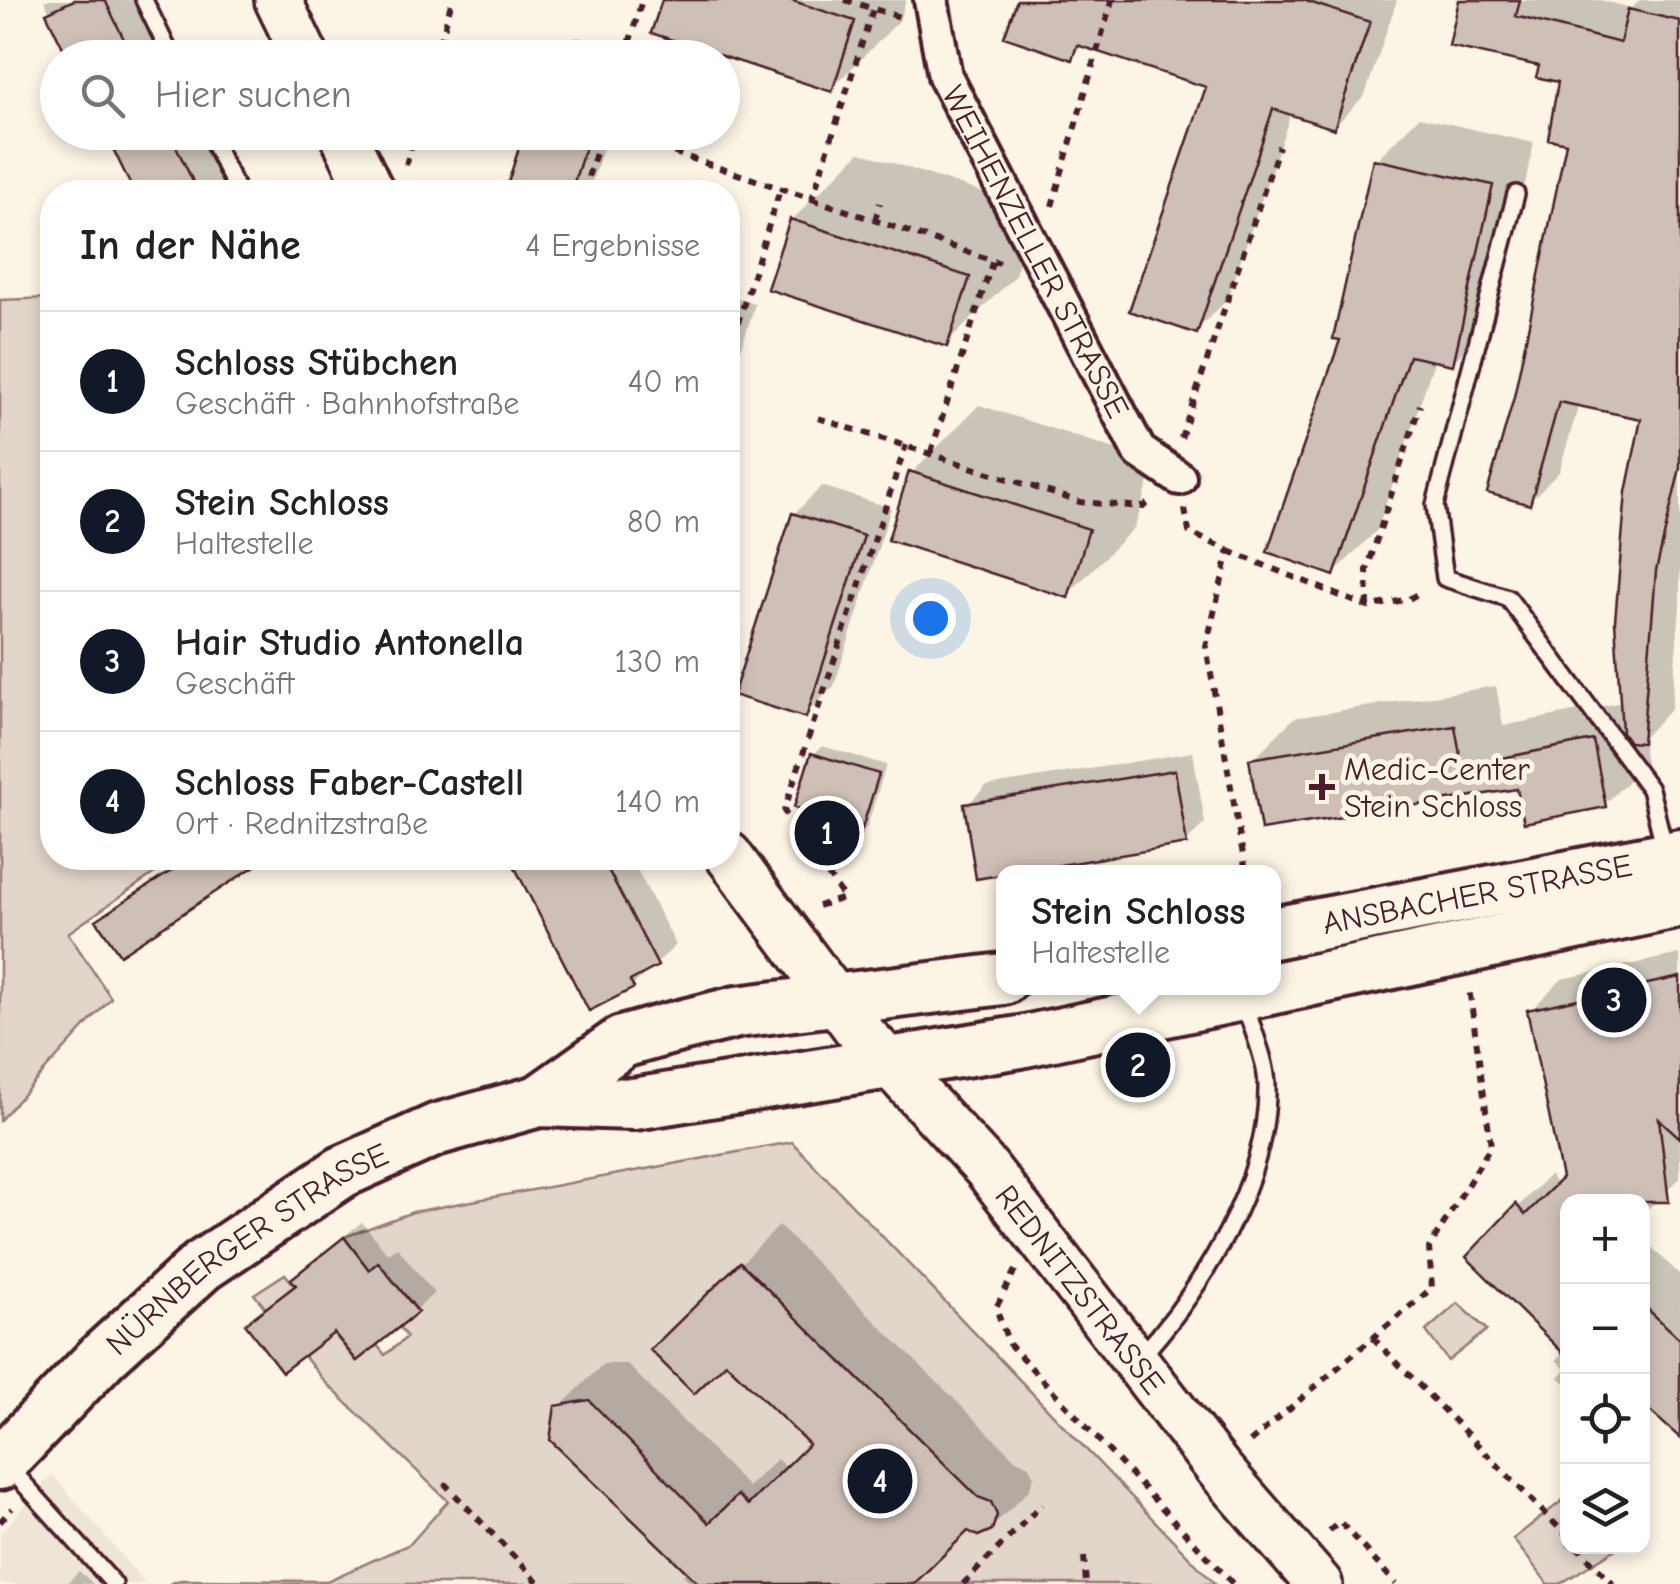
<!DOCTYPE html>
<html lang="de">
<meta charset="utf-8">
<style>
body{margin:0;font-family:"Comic Neue",sans-serif;background:#f6f6f6;color:#222}
.controls{position:absolute;right:30px;bottom:30px;display:grid;overflow:hidden;border-radius:20px;box-shadow:0 5px 15px #0003}
.controls button{width:90px;height:90px;display:grid;place-items:center;padding:0;border:0;border-bottom:2px solid #e0e0e0;background:#fff;color:#222;font:50px sans-serif}
.you{position:absolute;left:930px;top:618px;width:35px;height:35px;margin:-25px;border:8px solid #fff;border-radius:50%;background:#1a73e8;box-shadow:0 0 0 15px #1a73e833}
.badge{display:grid;place-items:center;width:65px;height:65px;border-radius:50%;background:#111827;color:#fff;font-size:32px;font-weight:700}
.pin{position:absolute;translate:-50% -50%;border:5px solid #fff;box-shadow:0 2px 10px #0006}
.popup{position:absolute;left:996px;top:865px;width:285px;height:130px;box-sizing:border-box;display:grid;place-content:center;border-radius:20px;background:#fff;filter:drop-shadow(0 2px 8px #0005);font-size:32px;white-space:nowrap;color:#767676}
.popup b{font-size:38px;color:#222}
.popup::after{content:'';position:absolute;left:50%;top:100%;margin-left:-20px;border:20px solid transparent;border-top-color:#fff}
.list{margin:0;padding:0;list-style:none}
h2{display:flex;justify-content:space-between;align-items:center;height:130px;margin:0;padding:0 40px;font-size:42px}
h2 small{font-size:32px;font-weight:400;color:#767676}
.list li{display:grid;grid-template-columns:65px 1fr auto;gap:30px;align-items:center;box-sizing:border-box;height:140px;padding:0 40px;border-top:2px solid #e0e0e0}
.list b{display:block;font-size:38px;white-space:nowrap}
.list p{margin:0;font-size:32px;white-space:nowrap;color:#767676}
.list em{font-size:32px;font-style:normal;color:#767676}
.icon{flex:none;width:55px;height:55px;fill:none;stroke:currentColor;stroke-width:2;stroke-linecap:round;stroke-linejoin:round}
.map{position:relative;flex:none;width:1680px;height:1584px;overflow:hidden}
.search{position:absolute;background:#fff;box-shadow:0 5px 15px #0003;left:40px;top:40px;width:700px;height:110px;display:flex;align-items:center;gap:25px;box-sizing:border-box;padding:0 35px;border-radius:55px;color:#767676;font-size:38px}
.panel{position:absolute;background:#fff;box-shadow:0 5px 15px #0003;left:40px;top:180px;width:700px;height:690px;border-radius:40px}
.map>svg:first-child{display:block}
</style>
<div class="map">
<svg width="1680" height="1584" viewBox="0 0 1680 1584">
<rect width="100%" height="100%" fill="#fcf5e5"/>
<filter id="ink" filterUnits="userSpaceOnUse"><feTurbulence type="fractalNoise" baseFrequency=".01" numOctaves="2"/><feDisplacementMap in="SourceGraphic" scale="20" xChannelSelector="R" yChannelSelector="G"/><feConvolveMatrix kernelMatrix="1 2 1 2 8 2 1 2 1" color-interpolation-filters="sRGB"/></filter>
<g filter="url(#ink)">
<path fill="#eee5d7" d="M52 1474 146 1584H0V1534Z"/>
<path fill="#e2d5ca" stroke="#967a7a" stroke-width="2.5" d="M50 298 52 858H176L68 933 111 998 0 1120V300Z
M792 1142 1215 1584H169L180 1580 327 1581 410 1544 448 1501 325 1382 254 1294 285 1274 356 1361 377 1345 385 1355 407 1337 399 1327 418 1311 379 1263 369 1270 344 1237 413 1212Z
M1458 1303 1487 1330 1448 1361 1426 1331Z
M1567 1497 1568 1546 1619 1547 1560 1584H1548L1513 1539Z"/>
<path fill="#0003" d="M44 0H146L174 58H73Z
M665 0H906L899 21 831 89Z
M1019 0H1397L1365 95 1334 127 1291 113 1227 300 1196 331 1209 86 1084 44 1071 57Z
M1462 0H1600L1632 8 1640 0H1680V607L1671 709 1642 739 1646 763 1605 804 1519 786 1252 760 1294 718 1496 686 1503 726 1623 702 1644 417 1579 404 1559 472 1529 502 1516 398 1569 141 1561 81Z
M577 37 633 54 632 58H556Z
M1419 117 1534 143 1495 320 1452 363 1435 359 1377 530 1334 573 1343 338 1376 160Z
M109 132H211L240 192H139Z
M527 132H608L589 192H508Z
M860 152 1036 210 1014 277 946 344 792 220Z
M728 296 755 304 728 390Z
M979 405 1155 462 1135 527 1067 595 912 473Z
M822 486 891 508 834 686 805 715 794 514Z
M822 746 886 765 867 827 858 836 835 817 813 755Z
M1193 752 1205 823 1186 842 967 805 986 786Z
M190 858H262L120 952 100 921Z
M513 858H631L676 945 632 986 590 1008Z
M1680 954V1178L1642 1215V1202H1568V1386L1559 1377 1566 1370 1556 1360 1564 1351 1469 1257 1549 1175 1558 1185 1564 1179 1530 1011 1562 979Z
M362 1222 388 1254 397 1247 434 1293 416 1310 357 1358 335 1330 248 1324 297 1282 295 1279 312 1262Z
M779 1226 1016 1460 1028 1465 1034 1476 1029 1490 991 1528H968L911 1584H693L683 1575 688 1570 552 1439V1418L564 1403 603 1364H627L748 1487 777 1459 787 1469 812 1444 726 1359 654 1350Z
M1642 1238 1680 1275V1435L1651 1408 1642 1417Z
M79 1571 93 1584H66Z"/>
<path fill="#cfc0b7" stroke="#4a1f2b" stroke-width="2.5" d="M74 0H105L133 58H68L46 13Z
M662 0H790L855 21 832 92 651 33Z
M1017 0H1303L1370 22 1334 129 1273 109 1197 334 1129 311 1206 87 1077 45 1072 60 1004 37Z
M1459 0H1520L1516 16 1620 43 1628 9 1680 21V468L1656 571 1642 743 1629 742 1622 732 1615 621 1626 492 1641 419 1559 402 1530 505 1487 493 1514 397 1566 143 1548 139 1558 82 1536 77 1539 66 1449 46Z
M105 132H169L198 192H134Z
M524 132H590L571 192H505Z
M1373 159 1493 185 1453 365 1409 356 1334 576 1267 552 1340 340 1333 339Z
M790 219 970 277 947 347 767 289Z
M909 471 1089 529 1068 598 888 540Z
M792 513 864 536 806 718 733 695Z
M1455 726 1462 766 1593 740 1606 807 1524 823 1517 789 1261 830 1249 759Z
M811 753 879 774 859 838 828 829 831 819 794 807Z
M1175 770 1187 844 976 879 964 804Z
M191 858H267L120 955 96 920Z
M510 858H602L658 966 630 981 634 988 589 1011Z
M1680 977V1138L1659 1119 1669 1202H1568V1358L1466 1257 1516 1204 1525 1215 1562 1178 1527 1010Z
M344 1237 369 1270 378 1262 418 1312 357 1361 334 1333 282 1372 245 1324 296 1285 291 1279Z
M740 1262 978 1497 991 1502 997 1515 992 1530 978 1536 968 1531 914 1584H699L550 1440 555 1406 589 1400 709 1523 738 1495 748 1505 809 1444 726 1363 694 1394 650 1350Z
M1642 1304 1680 1339V1438L1642 1404Z"/>
<g fill="none" stroke-linecap="round" stroke-linejoin="round">
<defs>
<path id="service" d="M144 0 172 58
M208 132 238 192
M1516 194 1435 505 1445 578 1508 598 1650 789 1665 850
M1138 1360C1201 1291 1269 1182 1267 1085 1266 1058 1251 1027 1244 1002
M9 1467 114 1584"/>
<g id="minor">
<path id="s1" d="M931 0 945 76 1139 451 1179 478"/>
</g>
<g id="secondary">
<path d="M278 0 306 58"/>
<path d="M342 132 371 192"/>
<path id="s2" d="M728 855 855 1026 987 1169 1219 1469 1319 1584"/>
</g>
<g id="primary">
<path id="s3" d="M1273 933 1680 855"/>
<path d="M539 1101 622 1042 668 1029 737 1012 1003 979"/>
<path id="s4" d="M0 1464 104 1355 202 1266 342 1172 438 1129 539 1101 634 1104 1020 1042 1680 902"/>
</g>
</defs>
<use href="#service" stroke="#4a1f2b" stroke-width="22"/>
<use href="#minor" stroke="#4a1f2b" stroke-width="40"/>
<use href="#secondary" stroke="#4a1f2b" stroke-width="52"/>
<use href="#primary" stroke="#4a1f2b" stroke-width="58"/>
<path stroke="#4a1f2b" stroke-width="6" stroke-dasharray="8 8" stroke-linecap="butt" d="M845 0 900 17
M436 58 452 0
M625 58 642 0
M613 132 812 199 873 9
M406 165 415 132
M583 192 603 132
M812 199 1000 263
M1052 206 1112 0
M875 220 880 203
M728 354 780 190
M818 418 1080 502 1143 507 1150 502
M1181 438 1279 146
M931 452 993 260
M1185 509 1189 532 1229 551 1206 646 1246 872
M1229 551 1368 607 1409 599 1422 591
M1368 607 1367 570 1420 405
M818 906 844 898 784 811 906 445
M1015 1270 996 1308 1009 1344 1233 1584
M1373 1338 1568 1537
M1250 1442 1432 1288 1429 1248 1491 1146 1469 988
M444 1483 540 1584
M0 1522 12 1508
M1329 1531 1340 1522 1396 1584
M1576 1546 1613 1584
M1084 1557 1086 1584
M963 1584 1042 1504"/>
<use href="#service" stroke="#fcf5e5" stroke-width="15"/>
<use href="#minor" stroke="#fcf5e5" stroke-width="32"/>
<use href="#secondary" stroke="#fcf5e5" stroke-width="45"/>
<use href="#primary" stroke="#fcf5e5" stroke-width="50"/>
</g>
</g>
<path fill="#4a1f2b" stroke="#fcf5e5" stroke-width="4" d="M1317 772h10v10h10v10h-10v10h-10v-10h-10v-10h10z"/>
<g text-anchor="middle" dominant-baseline="central" stroke-width="10" stroke-linejoin="round" paint-order="stroke">
<g font-size="32" fill="#4a1f2b" stroke="#fcf5e5">
<text stroke="none"><textPath href="#s1" startOffset="275">WEIHENZELLER STRASSE</textPath></text>
<text stroke="none"><textPath href="#s3" startOffset="208">ANSBACHER STRASSE</textPath></text>
<text stroke="none"><textPath href="#s4" startOffset="330">NÜRNBERGER STRASSE</textPath></text>
<text stroke="none"><textPath href="#s2" startOffset="560">REDNITZSTRASSE</textPath></text>
</g>
<g font-size="32" fill="#4a1f2b" stroke="#fcf5e5" text-anchor="start">
<text x="1344" y="769">Medic-Center<tspan x="1344" dy="37">Stein Schloss</tspan></text>
</g>
</g>
</svg>
<div class="controls">
<button>+</button>
<button>−</button>
<button><svg class="icon" aria-label="locate" viewBox="0 0 24 24"><circle cx="12" cy="12" r="6"/><path d="M12 2v4M12 18v4M2 12h4M18 12h4"/></svg></button>
<button><svg class="icon" aria-label="layers" viewBox="0 0 24 24"><path d="M12 4l9 5-9 5-9-5zM3 14l9 5 9-5"/></svg></button>
</div>
<div class="you"></div>
<div class="pin badge" style="left:827px;top:833px">1</div>
<div class="pin badge" style="left:1138px;top:1065px">2</div>
<div class="popup"><b>Stein Schloss</b>Haltestelle</div>
<div class="pin badge" style="left:1614px;top:1000px">3</div>
<div class="pin badge" style="left:880px;top:1481px">4</div>
<div class="search"><svg class="icon" aria-label="search" viewBox="0 0 24 24"><circle cx="10" cy="10" r="6"/><path d="M15 15l6 6"/></svg>Hier suchen</div>
<section class="panel">
<h2>In der Nähe<small>4 Ergebnisse</small></h2>
<ul class="list">
<li><span class="badge">1</span><div><b>Schloss Stübchen</b><p>Geschäft · Bahnhofstraße</p></div><em>40 m</em></li>
<li><span class="badge">2</span><div><b>Stein Schloss</b><p>Haltestelle</p></div><em>80 m</em></li>
<li><span class="badge">3</span><div><b>Hair Studio Antonella</b><p>Geschäft</p></div><em>130 m</em></li>
<li><span class="badge">4</span><div><b>Schloss Faber-Castell</b><p>Ort · Rednitzstraße</p></div><em>140 m</em></li>
</ul>
</section>
</div>
